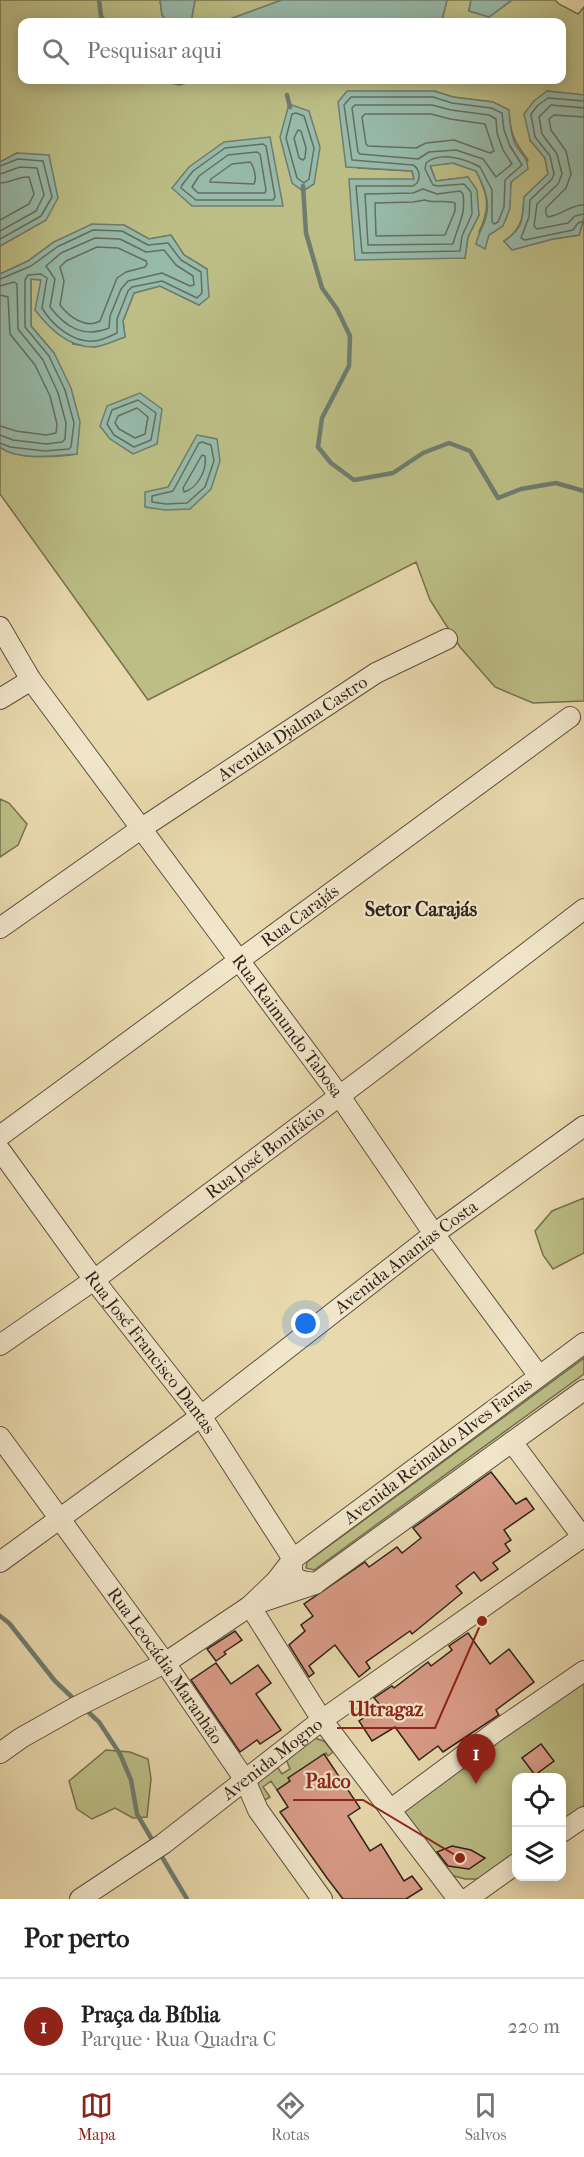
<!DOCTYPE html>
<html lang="pt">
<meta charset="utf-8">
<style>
body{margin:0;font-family:"IM FELL French Canon",serif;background:#f6f6f6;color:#202124}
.controls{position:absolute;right:18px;bottom:18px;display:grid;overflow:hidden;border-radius:12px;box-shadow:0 3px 15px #0003}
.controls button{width:54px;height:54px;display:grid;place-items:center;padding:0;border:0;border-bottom:2px solid #e0e0e0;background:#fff;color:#202124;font:30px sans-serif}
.you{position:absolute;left:306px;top:1324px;width:21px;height:21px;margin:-15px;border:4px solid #fff;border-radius:50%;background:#1a73e8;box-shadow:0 0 0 9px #1a73e833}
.badge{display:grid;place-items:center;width:39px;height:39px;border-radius:50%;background:#8f2418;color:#fff;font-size:20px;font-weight:700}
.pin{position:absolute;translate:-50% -50px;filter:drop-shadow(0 2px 3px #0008)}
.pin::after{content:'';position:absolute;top:32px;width:21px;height:18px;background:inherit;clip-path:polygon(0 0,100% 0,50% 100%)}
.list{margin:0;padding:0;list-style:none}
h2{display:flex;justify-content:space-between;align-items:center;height:78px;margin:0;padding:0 24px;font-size:26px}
h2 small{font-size:20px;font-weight:400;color:#757577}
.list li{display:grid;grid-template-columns:39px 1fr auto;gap:18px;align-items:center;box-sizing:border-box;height:96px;padding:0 24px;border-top:2px solid #e0e0e0}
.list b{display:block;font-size:22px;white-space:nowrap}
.list p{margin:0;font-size:20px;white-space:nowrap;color:#757577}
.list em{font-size:20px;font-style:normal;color:#757577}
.icon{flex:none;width:33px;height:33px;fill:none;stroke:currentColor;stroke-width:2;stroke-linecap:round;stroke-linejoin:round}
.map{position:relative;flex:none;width:584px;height:1899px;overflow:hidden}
.search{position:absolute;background:#fff;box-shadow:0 3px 15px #0003;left:18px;right:18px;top:18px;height:66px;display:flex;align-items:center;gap:15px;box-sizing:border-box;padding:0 21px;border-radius:12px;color:#757577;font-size:22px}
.sheet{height:174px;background:#fff}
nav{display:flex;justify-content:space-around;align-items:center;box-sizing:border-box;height:84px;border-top:2px solid #e0e0e0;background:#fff;font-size:16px;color:#757577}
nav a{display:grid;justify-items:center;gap:3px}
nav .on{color:#8f2418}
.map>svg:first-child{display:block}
</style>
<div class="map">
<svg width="584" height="1899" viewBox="0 0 584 1899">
<rect width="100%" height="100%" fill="#e9d9ae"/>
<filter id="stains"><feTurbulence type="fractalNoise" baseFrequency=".00333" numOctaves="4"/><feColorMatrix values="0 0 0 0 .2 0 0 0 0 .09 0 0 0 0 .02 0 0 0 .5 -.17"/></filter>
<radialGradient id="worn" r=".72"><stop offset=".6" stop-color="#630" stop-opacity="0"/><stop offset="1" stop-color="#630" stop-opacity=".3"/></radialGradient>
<path fill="#bcbe86" stroke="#767050" stroke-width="1.5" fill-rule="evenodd" d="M0 0H160L162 15 167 22H22V80H158L179 85 199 80H562V22H439L442 20 447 0H471L469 11 489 17 512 0H555L559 4 578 14 584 7V95L547 91 530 140 545 158 548 174 524 197C523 218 522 229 504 241L512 250 553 239 579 235 584 218V701L533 703 495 687 460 647 430 600 416 562 148 700 0 494V447C17 460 56 457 77 454L54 353 31 326V279L42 280 73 344 95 347 125 337 123 321 134 293 160 286 199 305 207 269 184 255 171 235 149 239 124 225 54 242 28 261 0 274V246L46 220 17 153 0 162ZM434 91 453 97 493 102 509 110C510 133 514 142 528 160 522 167 513 176 511 184 504 210 517 217 489 235L479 232C491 207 488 195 476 171L453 163 430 165 436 181 468 177 479 215 468 237 465 258 414 180 412 171 359 168Z
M195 0H282L222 22H191Z
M0 799 9 803 27 824 18 845 0 857Z
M584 1198V1253L553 1269 543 1255 535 1231 552 1211Z
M584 1358V1374L314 1570 306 1568 307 1562Z
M584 1677V1805L562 1822V1778H516V1854L482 1879H465L444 1873 403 1820 404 1808Z
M314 1738 324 1741 333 1752 328 1756 326 1753 324 1754 309 1769 277 1790 271 1781 263 1787 270 1797 262 1802 249 1782 274 1768H278L282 1774 290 1769 286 1759Z
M106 1750 130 1752 148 1759 151 1779 147 1817 133 1818 115 1808 92 1819 77 1809 69 1781Z"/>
<path fill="#97baa9" stroke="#6e7d70" stroke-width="1.5" d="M160 0H195L191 22H167L162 15Z
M282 0H447L442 20 439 22H222Z
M471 0H512L489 17 469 11Z
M347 91H434L453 97 493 102 509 110C510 122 510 133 515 144 521 155 527 155 528 169L511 182 510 208 503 226 489 235 485 249 476 244C478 234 484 226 486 217 491 200 483 185 476 171L453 163 430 166 436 181 468 177 477 190 479 215 468 237 465 258 355 260 349 179H414L412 171 346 167 338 102Z
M547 91 584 95V218L579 235 553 239 512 250 504 241C523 229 523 219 524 197L548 174 545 158 530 140 524 114 534 101Z
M289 104 309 111 320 147 314 184 303 191 292 183 280 137Z
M270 137 283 206H192L172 188 189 167 224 142Z
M17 153 49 155 58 198 46 220 0 246V162Z
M92 224 124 225 149 239 171 235 184 255 207 269 209 297 199 305 160 286 134 293 123 321 125 337C115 340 103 347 93 347 68 347 50 329 35 310L41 280 31 279V326L54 353 71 388 80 422 77 454C55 456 18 461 0 447V274L28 261 54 242Z
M140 393 162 409 157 444 133 454 110 439 100 426 107 406Z
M197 435 217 439 220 461 211 489 190 509 165 510 145 507V492L168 487Z"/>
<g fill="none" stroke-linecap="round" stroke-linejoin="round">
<path stroke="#646e62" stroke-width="1.5" d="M351 97H433L452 103 491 108 502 113 504 130 510 146 522 165 505 180 504 207 498 222 494 224 492 222V190L480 167C465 159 441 151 426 163L425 169 433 185 438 186 464 184 471 192 472 214 462 236 460 251 362 253 356 186H413L417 183C421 177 419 168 413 165L352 160 344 105Z
M584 101 548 98 538 105 531 114 535 137 550 156 554 174 552 179 530 200 529 217 521 238 525 240 573 230 578 223 584 221
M355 105H432L451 110 489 115 496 119 497 133 503 150 512 164 496 177 483 159 456 150 429 152 418 159 360 154 358 152 352 108Z
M584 108 551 105 539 117 542 134 557 154 562 174 558 184 537 204 534 226 537 229 568 223 575 216 584 214
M296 113 304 116 314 148 309 179 304 183 297 178 286 138 292 114Z
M365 114H431L450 119 485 124 494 151 490 153 454 140 426 143 416 148 368 146 366 144 362 117Z
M584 117 554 115 549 119 551 130 566 151 571 174 566 188 546 208V214L548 217C565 214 569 205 584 205
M298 130 301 131 306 148 305 158 303 160 299 158 294 138Z
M263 144 266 146 275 197 273 200H196L181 188 182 185 193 171 225 148Z
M257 152 260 154 266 190 265 193H198L192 187 199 176 228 155Z
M250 162C254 166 257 179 254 184L210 182 211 179 232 164Z
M0 166 18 159 43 161 52 197 41 216 0 239
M0 174 20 167 37 168 44 195 36 211 0 231
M0 183C11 183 18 176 29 177L34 194 29 204 0 220
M423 189 437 194 460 191 463 194C466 216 458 224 453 244L368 245 365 194 413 193Z
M425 200C435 204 446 199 455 203V211L445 235 376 236 375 203 413 202Z
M95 238 120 239 146 252 164 250 176 265 193 276 194 285 190 286 162 273 128 281 121 289 110 316 109 328C84 338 66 328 50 307L55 279 46 266 61 253Z
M97 247 118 248 146 261 147 264 145 267 126 272 117 278 100 321C86 329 69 317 60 305L64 281 60 267 66 261Z
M0 279 31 266 57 247 93 230 122 231 148 245 168 243 181 260 201 272 202 293 197 298 162 281 132 287 128 291 117 319V333C111 336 101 341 94 341 73 343 52 325 42 308L47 278 41 274 28 275 25 280V327L49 356 65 390 74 423 71 447 69 449 45 451 10 447 0 443
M0 286 14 282 17 284 18 329 43 360 58 393 66 423 65 439 62 442 46 444 13 440 0 435
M0 295 8 297 10 334 35 365 50 396 57 424 56 433 46 435 16 431 0 426
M138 400 156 413 151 440 134 447 114 435 107 424 112 410Z
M137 408 148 417 145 434 135 438 119 429 115 423 118 416Z
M202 442 211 445 214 461 205 487 187 503 166 504 152 502V496L173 491 199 443Z
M202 455 205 456C207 470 198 488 184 492L183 488Z"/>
<path stroke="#6e7d70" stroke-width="4.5" d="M99 0 101 16 105 22
M287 95 290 107
M303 186 306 233 322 288 337 309 350 336 349 366 322 418 318 447 331 463 354 480 393 473 423 453 449 443 470 451 498 498 521 489 556 483 584 491
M0 1616 9 1623 55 1681 76 1701
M85 1709 99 1722 120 1754 131 1780 137 1814 154 1843
M159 1852 187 1899"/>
</g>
<path fill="#d99b87" stroke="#30221a" stroke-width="1.5" d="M491 1472 516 1504 526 1498 534 1509 504 1530 511 1540 505 1544 510 1551 493 1563 498 1569 481 1581 474 1572 456 1586 462 1593 412 1634 410 1631 366 1662 370 1668 359 1677 335 1645 309 1666 314 1673 309 1677 289 1645 305 1631 301 1625 313 1616 304 1604 365 1562 369 1567 397 1547 402 1553 421 1538 413 1528Z
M235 1631 242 1640 224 1652 226 1654 216 1661 207 1649Z
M468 1633 490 1664 509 1649 534 1682 496 1710 499 1715 443 1752 438 1746 419 1760 395 1727 372 1741 359 1721 381 1706 374 1698 392 1686 394 1688 428 1662 431 1666 452 1650 449 1646Z
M216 1663 231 1684 258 1665 271 1683 256 1694 281 1730 260 1744 257 1740 240 1752 191 1680Z
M541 1744 554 1761 535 1775 522 1758Z
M324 1754 360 1808 348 1816 370 1851 381 1844 404 1881 412 1876 422 1889 406 1899H343L327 1878 280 1812 288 1807 277 1790 290 1781 288 1778Z
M452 1846 471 1850 485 1858 469 1869 448 1866 437 1852Z"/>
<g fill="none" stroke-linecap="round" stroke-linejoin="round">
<defs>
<g id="minor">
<path id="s1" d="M0 627 31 680 339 1095 434 1234 539 1376"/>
<path d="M0 699 31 680"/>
<path id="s2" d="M0 928 142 828 376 673 447 639"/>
<path id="s3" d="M0 1136 570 717"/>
<path id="s4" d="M0 1150 94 1280 201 1416 293 1559 276 1581 250 1606 165 1663 76 1707 21 1738 0 1753"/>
<path d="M584 1343 293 1559C289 1580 298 1581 316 1583L584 1390"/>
<path id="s5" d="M0 1345 94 1280 370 1073 584 909"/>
<path id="s6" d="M0 1437 165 1663 245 1780 258 1810 322 1899"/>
<path d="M512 1442 584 1539"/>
<path id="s7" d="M0 1562 201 1416 434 1234 584 1126"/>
<path d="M258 1603 315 1584"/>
<path d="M250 1606 322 1720 458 1899"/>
<path d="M390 1810 495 1732 584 1671"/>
<path d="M562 1832 584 1817"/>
<path id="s8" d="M80 1899 163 1844 322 1720 584 1536"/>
<path d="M467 1899 516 1864"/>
</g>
</defs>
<use href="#minor" stroke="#5e503f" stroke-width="22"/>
<use href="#minor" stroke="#f1e6ca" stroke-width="20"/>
</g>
<g text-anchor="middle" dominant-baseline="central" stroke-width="4.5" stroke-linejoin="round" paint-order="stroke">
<g font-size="18" fill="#30221a" stroke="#f1e6ca">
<text stroke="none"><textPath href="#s2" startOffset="354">Avenida Djalma Castro</textPath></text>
<text stroke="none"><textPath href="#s3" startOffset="372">Rua Carajás</textPath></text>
<text stroke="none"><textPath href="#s1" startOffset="492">Rua Raimundo Tabosa</textPath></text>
<text stroke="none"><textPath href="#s5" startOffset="328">Rua José Bonifácio</textPath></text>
<text stroke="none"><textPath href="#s7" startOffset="508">Avenida Ananias Costa</textPath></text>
<text stroke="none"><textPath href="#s4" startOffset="252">Rua José Francisco Dantas</textPath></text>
<text transform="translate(438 1451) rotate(-37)">Avenida Reinaldo Alves Farias</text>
<text stroke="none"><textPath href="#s6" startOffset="282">Rua Leocádia Maranhão</textPath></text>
<text stroke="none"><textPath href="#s8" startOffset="238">Avenida Mogno</textPath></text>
</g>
<g font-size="20" font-weight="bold" fill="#30221a" stroke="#f1e6ca">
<text x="421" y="909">Setor Carajás</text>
</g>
</g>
<path fill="none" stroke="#8f2418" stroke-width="2" d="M482 1621L435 1728H337M460 1858L363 1800H293"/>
<g fill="#8f2418" stroke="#f1e6ca" stroke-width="2">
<circle cx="482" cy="1621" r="6"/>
<circle cx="460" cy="1858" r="6"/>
</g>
<g font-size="20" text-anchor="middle" font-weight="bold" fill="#8f2418" stroke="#f1e6ca" stroke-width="4.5" stroke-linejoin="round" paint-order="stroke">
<text x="386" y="1716">Ultragaz</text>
<text x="328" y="1788">Palco</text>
</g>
<rect width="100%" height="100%" filter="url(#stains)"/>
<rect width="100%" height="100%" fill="url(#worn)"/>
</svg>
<div class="controls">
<button><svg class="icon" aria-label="locate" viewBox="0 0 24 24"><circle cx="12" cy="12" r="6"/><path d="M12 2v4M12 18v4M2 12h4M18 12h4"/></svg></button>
<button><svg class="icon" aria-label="layers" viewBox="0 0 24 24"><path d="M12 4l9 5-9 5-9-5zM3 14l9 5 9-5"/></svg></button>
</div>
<div class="you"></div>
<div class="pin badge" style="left:476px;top:1784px">1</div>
<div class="search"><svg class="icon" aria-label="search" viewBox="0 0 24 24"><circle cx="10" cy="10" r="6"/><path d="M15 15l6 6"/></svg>Pesquisar aqui</div>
</div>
<section class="sheet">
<h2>Por perto<small></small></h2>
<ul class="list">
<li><span class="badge">1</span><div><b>Praça da Bíblia</b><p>Parque · Rua Quadra C</p></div><em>220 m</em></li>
</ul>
</section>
<nav>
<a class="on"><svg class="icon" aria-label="map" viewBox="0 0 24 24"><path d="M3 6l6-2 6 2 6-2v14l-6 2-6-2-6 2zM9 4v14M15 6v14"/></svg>Mapa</a>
<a><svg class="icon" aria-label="directions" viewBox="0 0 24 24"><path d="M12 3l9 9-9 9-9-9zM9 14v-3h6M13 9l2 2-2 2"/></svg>Rotas</a>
<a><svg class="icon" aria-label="saved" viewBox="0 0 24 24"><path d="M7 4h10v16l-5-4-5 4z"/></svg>Salvos</a>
</nav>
